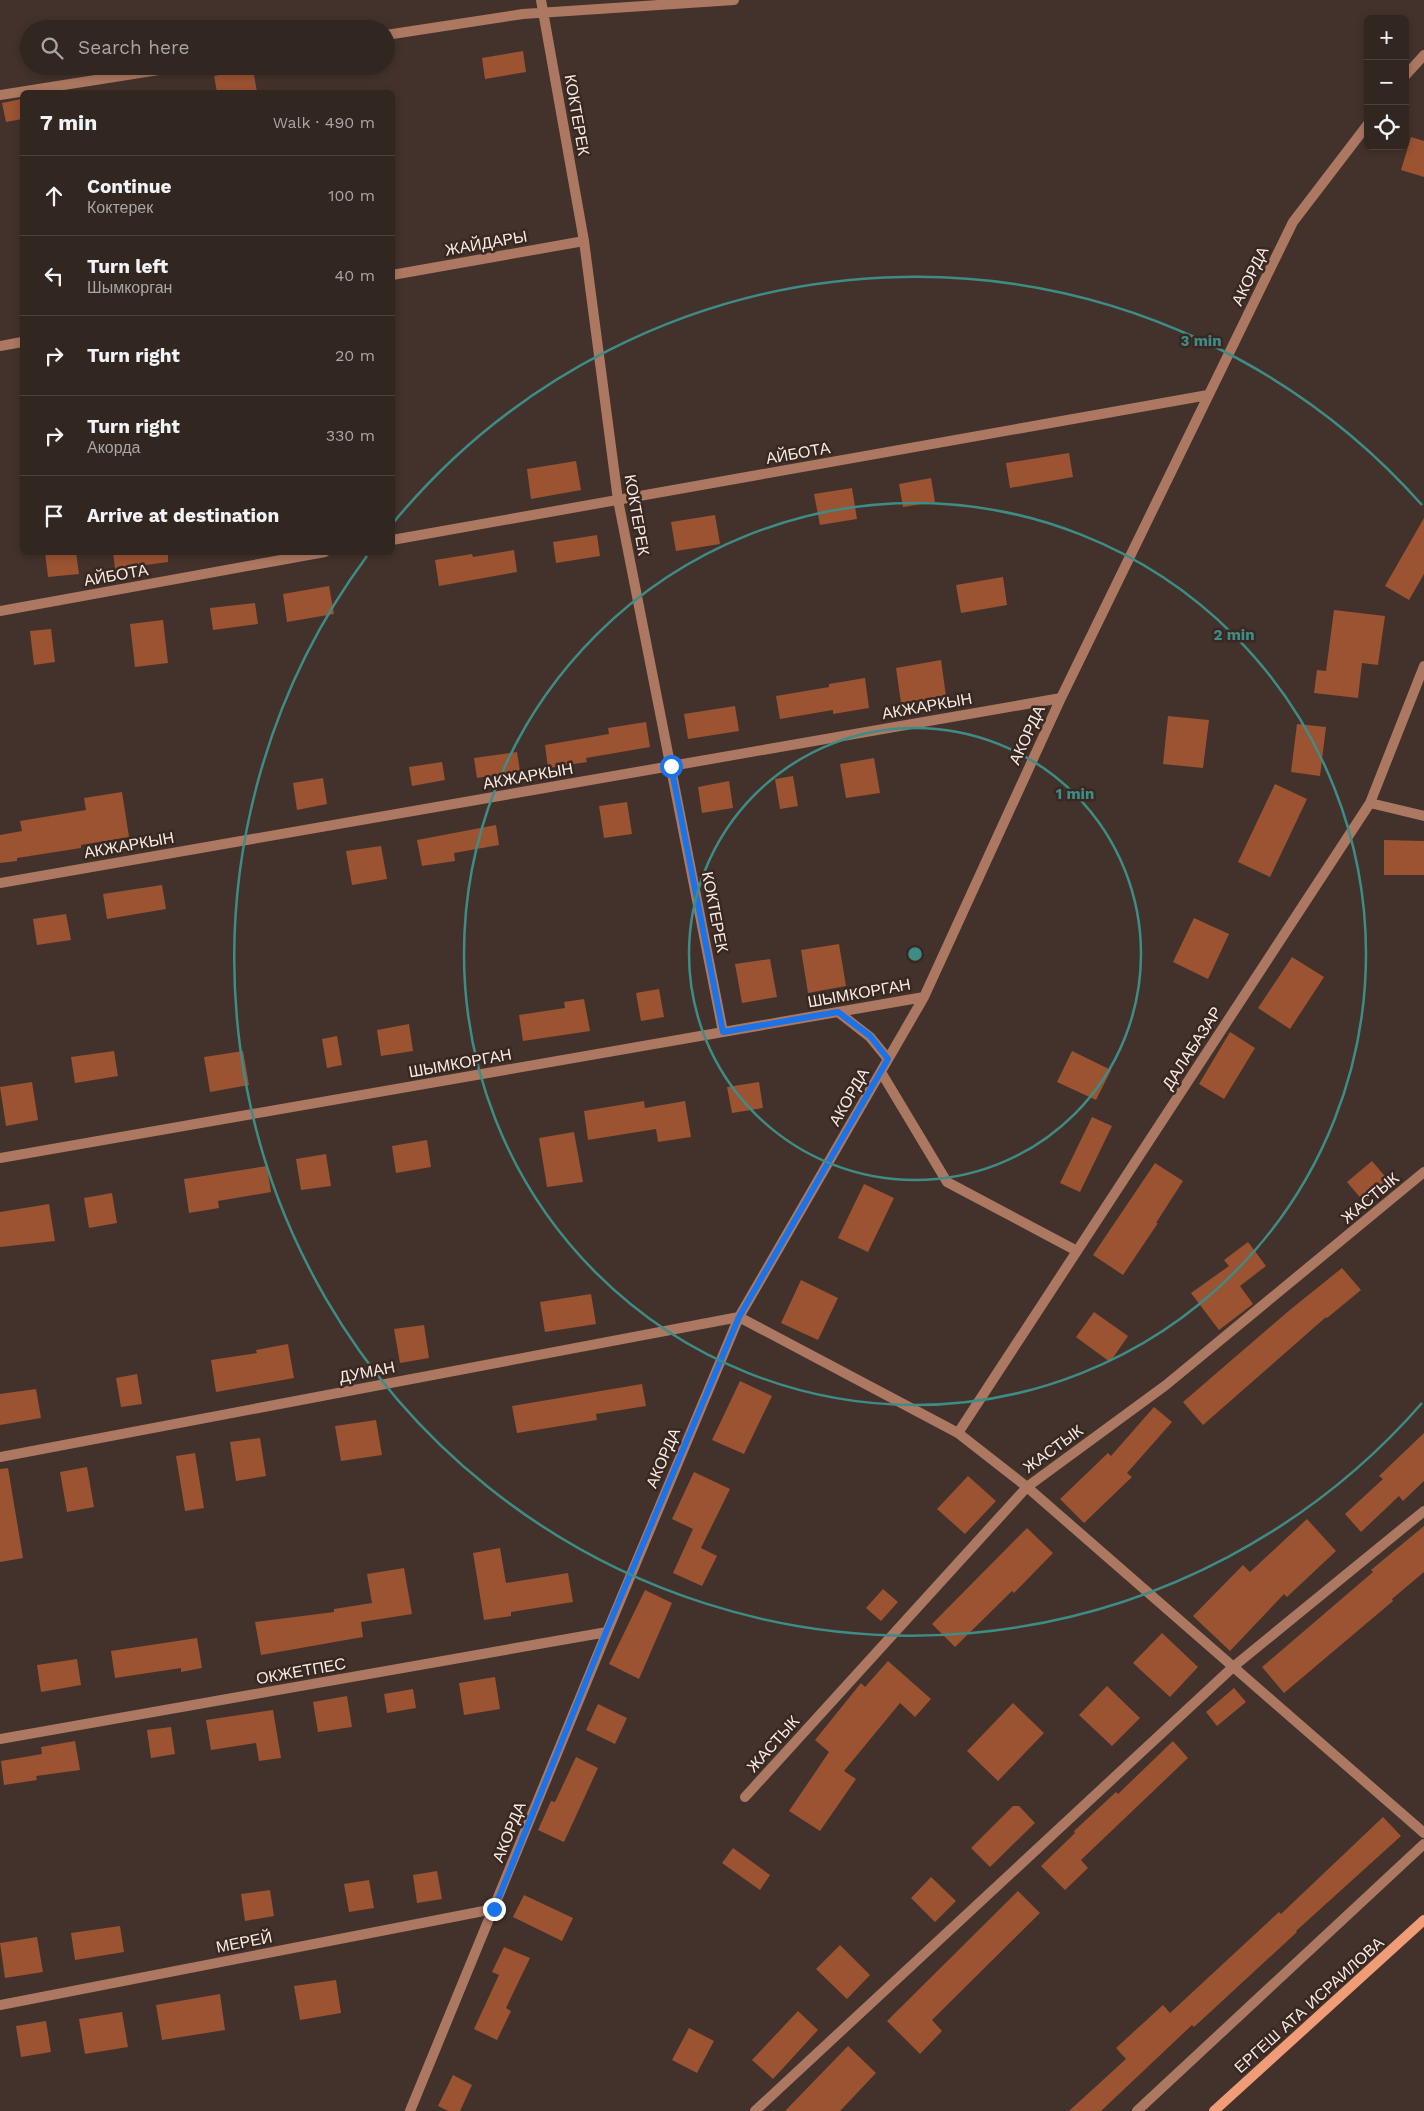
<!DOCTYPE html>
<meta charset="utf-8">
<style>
body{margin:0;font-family:"Work Sans",sans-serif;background:#3d322d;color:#f1f3f6}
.controls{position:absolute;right:15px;top:15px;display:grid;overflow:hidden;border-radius:8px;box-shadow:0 2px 8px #0003}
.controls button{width:45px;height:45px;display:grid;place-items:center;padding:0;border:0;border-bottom:1px solid #4d433e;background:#322620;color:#f1f3f6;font:25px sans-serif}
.stop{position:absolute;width:15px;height:15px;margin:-11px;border:4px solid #1a73e8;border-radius:50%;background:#fff}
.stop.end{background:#1a73e8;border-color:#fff;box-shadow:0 1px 5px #0008}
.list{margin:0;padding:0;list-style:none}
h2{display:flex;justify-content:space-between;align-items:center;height:65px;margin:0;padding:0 20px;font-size:21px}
h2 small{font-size:16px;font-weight:400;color:#a8a5a5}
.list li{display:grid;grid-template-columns:32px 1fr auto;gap:15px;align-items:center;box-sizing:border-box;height:80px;padding:0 20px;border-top:1px solid #4d433e}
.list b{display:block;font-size:19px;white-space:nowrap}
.list p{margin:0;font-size:16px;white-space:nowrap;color:#a8a5a5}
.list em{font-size:16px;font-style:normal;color:#a8a5a5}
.icon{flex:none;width:28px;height:28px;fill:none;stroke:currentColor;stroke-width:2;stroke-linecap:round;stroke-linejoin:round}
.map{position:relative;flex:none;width:1424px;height:2111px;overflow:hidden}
.search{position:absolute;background:#322620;box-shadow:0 2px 8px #0003;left:20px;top:20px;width:375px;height:55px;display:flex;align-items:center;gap:12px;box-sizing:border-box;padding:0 18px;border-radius:28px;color:#a8a5a5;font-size:19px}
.panel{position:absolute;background:#322620;box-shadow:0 2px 8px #0003;left:20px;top:90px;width:375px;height:465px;border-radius:8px}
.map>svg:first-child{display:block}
</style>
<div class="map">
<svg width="1424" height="2111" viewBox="0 0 1424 2111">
<rect width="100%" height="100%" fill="#43322b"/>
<path fill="#9b5332" d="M523 51 526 72 485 79 482 58Z
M253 69 257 92H217L214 76Z
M22 99V119L6 122 2 103Z
M1411 137 1424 141V177L1401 170Z
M1069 453 1073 477 1010 488 1006 463Z
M576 461 581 490 531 499 527 469Z
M931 478 935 502 903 507 899 484Z
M852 488 857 519 820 525 814 494Z
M715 515 720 544 676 551 671 522Z
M1424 518V574L1409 600 1385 586Z
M597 535 600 556 556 563 553 542Z
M514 550 517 572 439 586 435 560 472 554 473 557Z
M45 552H76L79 574 48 577Z
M113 552H168V562L115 569Z
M1003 577 1007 605 961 613 956 585Z
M329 586 334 614 287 622 283 594Z
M255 603 258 624 213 630 210 608Z
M1334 610 1385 616 1378 665 1362 663 1358 698 1314 693 1317 670 1326 671Z
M163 620 168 663 135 667 130 624Z
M51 629 55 662 34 665 30 631Z
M941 660 946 696 901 703 896 668Z
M865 678 869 708 833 714V710L780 719 776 696 829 687V684Z
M735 706 739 731 688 739 684 714Z
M1168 716 1209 720 1203 768 1163 764Z
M646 722 650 747 586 758 587 762 548 768 545 745 609 734 608 728Z
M1297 724 1326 727 1320 776 1291 772Z
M517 752 520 771 477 778 474 758Z
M874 758 880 793 846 798 840 764Z
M442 762 445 780 412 786 409 767Z
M793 776 798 806 780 809 775 779Z
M323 778 327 804 297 810 293 783Z
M729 781 733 808 702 813 698 787Z
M1275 784 1307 799 1270 877 1238 862Z
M122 792 129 837 81 845V848L17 858V861L0 863V835L22 831 20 821 86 810 84 798Z
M627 802 632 834 604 838 599 806Z
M496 825 499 845 454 853 455 861 422 866 417 840Z
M1384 840 1424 841V875H1384Z
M381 846 387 879 352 885 346 851Z
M162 885 166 909 107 919 103 894Z
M66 914 71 940 37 945 33 919Z
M1194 918 1229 934 1208 979 1173 962Z
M839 944 846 986 808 993 801 950Z
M1292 957 1324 977 1290 1029 1258 1008Z
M770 959 777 997 742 1003 735 964Z
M659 989 664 1017 641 1021 636 993Z
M584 999 590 1031 523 1041 519 1015 565 1008 564 1002Z
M409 1024 413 1051 381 1056 377 1030Z
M1230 1032 1255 1048 1224 1099 1199 1084Z
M337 1036 342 1065 327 1068 322 1039Z
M114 1051 118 1076 75 1083 71 1057Z
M243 1051 249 1085 210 1092 204 1057Z
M1072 1051 1111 1070 1096 1100 1057 1082Z
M32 1082 38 1120 6 1126 0 1087Z
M759 1082 763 1108 732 1113 727 1087Z
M644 1101 645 1108 685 1101 691 1137 658 1142 656 1129 588 1140 584 1111Z
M1092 1117 1112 1126 1080 1192 1060 1183Z
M574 1132 583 1182 547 1187 539 1138Z
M427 1140 431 1167 396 1173 392 1146Z
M326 1154 331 1186 301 1190 296 1159Z
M1372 1161 1389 1181 1364 1202 1347 1182Z
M1155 1163 1183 1181 1156 1223H1158L1123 1275 1093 1255Z
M267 1166 271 1192 218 1201 219 1208 189 1213 184 1179Z
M864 1184 894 1198 868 1252 838 1238Z
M112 1193 117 1223 89 1228 84 1198Z
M49 1204 55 1241 0 1247V1212Z
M1248 1242 1266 1266 1240 1286 1253 1304 1219 1330 1191 1293 1229 1266 1224 1260Z
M1342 1268 1361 1290 1327 1318 1326 1317 1203 1425 1183 1402 1291 1309Z
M801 1280 838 1298 818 1340 781 1323Z
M591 1294 596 1324 545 1332 540 1302Z
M1094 1312 1128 1336 1110 1362 1076 1337Z
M424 1325 429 1358 400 1363 394 1329Z
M288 1344 294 1378 216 1392 211 1360 257 1353 256 1350Z
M137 1374 142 1404 121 1407 116 1378Z
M740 1381 772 1396 744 1454 712 1440Z
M642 1384 646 1406 596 1414 597 1420 517 1433 512 1406Z
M36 1389 41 1418 0 1425V1394Z
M1154 1407 1172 1422 1127 1473 1132 1477 1084 1523 1060 1499 1108 1453 1111 1456Z
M376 1420 382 1455 341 1461 335 1426Z
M1424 1433V1481L1403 1501 1399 1496 1361 1532 1345 1514 1383 1479 1379 1476Z
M260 1438 266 1476 236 1481 230 1442Z
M195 1453 204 1508 185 1511 176 1456Z
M87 1467 94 1507 67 1512 60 1472Z
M8 1468 23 1558 0 1562V1469Z
M694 1472 730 1489 701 1548 717 1556 702 1586 673 1573 693 1529 672 1519Z
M968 1476 996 1501 965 1534 937 1509Z
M1307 1519 1336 1551 1287 1597 1284 1594 1230 1651 1193 1616 1243 1565 1250 1572Z
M1424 1526V1572L1392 1599 1393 1601 1284 1693 1262 1667 1373 1572 1371 1570Z
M1027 1528 1053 1553 1014 1593 1012 1591 955 1647 932 1624Z
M500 1548 506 1583 568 1573 573 1602 511 1612V1616L484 1620 473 1553Z
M404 1568 412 1614 361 1622 363 1637 261 1655 255 1622 334 1612V1609L372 1603 367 1574Z
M883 1589 898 1602 881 1621 866 1608Z
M645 1590 672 1603 639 1679 609 1664Z
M1162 1633 1198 1667 1170 1697 1133 1663Z
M197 1638 202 1668 181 1672V1668L115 1678 111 1651Z
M77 1659 81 1685 41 1692 37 1665Z
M888 1661 931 1699 915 1717 900 1703 844 1771 856 1779 820 1831 789 1811 829 1752 815 1740 861 1683 865 1687Z
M495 1677 500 1709 464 1715 459 1683Z
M1107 1686 1140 1718 1112 1746 1079 1715Z
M1234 1688 1246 1702 1217 1726 1206 1712Z
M413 1689 416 1708 387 1713 384 1694Z
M347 1696 352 1727 318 1732 313 1702Z
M1013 1703 1044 1733 998 1781 967 1751Z
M598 1704 627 1718 615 1744 586 1730Z
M273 1710 281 1758 259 1761 256 1743 211 1750 206 1720Z
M171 1727 175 1754 151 1758 147 1730Z
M75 1741 80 1770 36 1776 37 1780 4 1785 1 1761 42 1754 41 1747Z
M1173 1741 1188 1758 1081 1860 1088 1868 1065 1890 1041 1866 1075 1833 1074 1831 1116 1792 1118 1794Z
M576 1757 598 1768 564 1842 538 1830 551 1801 555 1802Z
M1013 1806H1019L1035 1823 990 1867 971 1848Z
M1383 1817 1401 1836 1296 1931 1297 1932 1194 2027 1192 2025 1101 2111H1069L1126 2059 1116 2048 1163 2005 1170 2013 1279 1912 1281 1914Z
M733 1848 770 1875 760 1890 722 1863Z
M437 1871 442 1899 417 1903 413 1875Z
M931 1877 956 1901 935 1922 911 1898Z
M369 1880 374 1908 349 1912 344 1884Z
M270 1890 274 1916 245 1921 241 1894Z
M1018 1891 1040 1913 932 2020 942 2031 920 2054 887 2021Z
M524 1895 573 1918 562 1941 513 1917Z
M120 1926 124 1952 75 1960 71 1933Z
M37 1937 43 1972 5 1978 0 1943Z
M840 1945 870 1975 847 1999 816 1969Z
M504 1947 530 1958 506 2008 511 2011 497 2040 474 2029 499 1975 492 1972Z
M336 1980 341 2013 300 2020 294 1986Z
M220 1994 225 2030 162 2040 156 2005Z
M798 2011 818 2030 773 2079 752 2060Z
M122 2012 128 2047 85 2054 79 2019Z
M46 2021 51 2052 21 2057 16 2026Z
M689 2028 714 2041 697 2073 672 2060Z
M848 2046 876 2073 840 2111H785Z
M453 2075 472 2085 460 2111H448L438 2106Z"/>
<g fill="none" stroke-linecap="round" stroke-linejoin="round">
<path stroke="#ad7861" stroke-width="10" d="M541 0 584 241 618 500 723 1032
M386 35 523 14 734 0
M1405 76 1424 55
M0 95 184 66
M392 275 584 241
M0 346 22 342
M392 540 1208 395
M0 611 325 552
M1370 803 1424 816
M0 883 1061 698
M838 1012 870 1037 888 1059
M881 1072 947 1182 1077 1251
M0 1158 924 997
M958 1433 1370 803 1424 666
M0 1457 739 1317 958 1433 1027 1487 1424 1833
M0 1739 607 1632
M745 1797 1027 1487 1166 1385 1424 1172
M0 2005 494 1909
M410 2111 607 1632 739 1317 924 997 1061 698 1293 222 1368 124
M755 2111 1233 1667 1424 1511
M1137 2111 1424 1844"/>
<path stroke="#f09c77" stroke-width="10" d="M1214 2111 1424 1920"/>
</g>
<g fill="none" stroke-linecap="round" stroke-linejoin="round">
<path stroke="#1a73e8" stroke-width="6" d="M494 1909 606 1632 739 1317 888 1059 870 1036 838 1012 723 1032 671 766"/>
</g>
<g fill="none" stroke="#3d8d86" stroke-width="2.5">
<circle cx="915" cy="954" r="226"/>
<circle cx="915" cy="954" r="451"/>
<path d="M1422 1403A677 677 0 0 1 367 556M393 523A677 677 0 0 1 1422 505"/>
</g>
<g text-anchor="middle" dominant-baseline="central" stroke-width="5" stroke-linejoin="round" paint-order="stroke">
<g font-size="16" fill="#f6eae5" stroke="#392821">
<text transform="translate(577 115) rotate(80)">КОКТЕРЕК</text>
<text transform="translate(486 243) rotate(-10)">ЖАЙДАРЫ</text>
<text transform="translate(1250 276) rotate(-64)">АКОРДА</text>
<text transform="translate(798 453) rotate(-10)">АЙБОТА</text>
<text transform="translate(637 515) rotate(80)">КОКТЕРЕК</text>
<text transform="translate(116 575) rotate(-10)">АЙБОТА</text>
<text transform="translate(927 706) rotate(-10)">АКЖАРКЫН</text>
<text transform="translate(1027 735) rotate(-65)">АКОРДА</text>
<text transform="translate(528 776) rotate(-10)">АКЖАРКЫН</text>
<text transform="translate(129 845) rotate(-10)">АКЖАРКЫН</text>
<text transform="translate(715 912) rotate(79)">КОКТЕРЕК</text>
<text transform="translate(859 993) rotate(-10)">ШЫМКОРГАН</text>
<text transform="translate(1192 1048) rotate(-57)">ДАЛАБАЗАР</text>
<text transform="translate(460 1063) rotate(-10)">ШЫМКОРГАН</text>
<text transform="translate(849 1097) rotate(-60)">АКОРДА</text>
<text transform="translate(1370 1198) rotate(-40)">ЖАСТЫК</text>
<text transform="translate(367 1372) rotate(-11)">ДУМАН</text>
<text transform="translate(1053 1449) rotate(-36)">ЖАСТЫК</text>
<text transform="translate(663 1458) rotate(-67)">АКОРДА</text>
<text transform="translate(301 1671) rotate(-10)">ОКЖЕТПЕС</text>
<text transform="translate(773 1744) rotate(-48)">ЖАСТЫК</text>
<text transform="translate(509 1832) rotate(-68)">АКОРДА</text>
<text transform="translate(244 1942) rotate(-11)">МЕРЕЙ</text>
<text transform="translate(1309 2005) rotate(-42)">ЕРГЕШ АТА ИСРАИЛОВА</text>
</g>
</g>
<circle cx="915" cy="954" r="8" fill="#3d8d86" stroke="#392821" stroke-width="2.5"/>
<g font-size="15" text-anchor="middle" font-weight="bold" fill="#3d8d86" stroke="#392821" stroke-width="5" stroke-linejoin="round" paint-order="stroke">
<text x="1201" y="346">3 min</text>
<text x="1234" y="640">2 min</text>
<text x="1075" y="799">1 min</text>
</g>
</svg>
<div class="controls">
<button>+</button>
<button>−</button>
<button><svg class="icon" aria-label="locate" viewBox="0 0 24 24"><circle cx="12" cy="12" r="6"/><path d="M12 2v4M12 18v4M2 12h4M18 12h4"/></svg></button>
</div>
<div class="stop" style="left:671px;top:766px"></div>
<div class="stop end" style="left:494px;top:1909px"></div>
<div class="search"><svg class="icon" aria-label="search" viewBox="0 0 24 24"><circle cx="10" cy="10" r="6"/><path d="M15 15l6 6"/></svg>Search here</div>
<section class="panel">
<h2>7 min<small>Walk · 490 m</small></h2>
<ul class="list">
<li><svg class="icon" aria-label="ahead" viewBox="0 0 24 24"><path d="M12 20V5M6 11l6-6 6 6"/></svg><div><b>Continue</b><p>Коктерек</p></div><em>100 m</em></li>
<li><svg class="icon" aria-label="left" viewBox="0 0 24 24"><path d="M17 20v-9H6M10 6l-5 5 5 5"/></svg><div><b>Turn left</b><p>Шымкорган</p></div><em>40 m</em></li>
<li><svg class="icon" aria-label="right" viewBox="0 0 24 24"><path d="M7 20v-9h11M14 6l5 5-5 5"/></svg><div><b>Turn right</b></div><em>20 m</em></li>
<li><svg class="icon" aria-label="right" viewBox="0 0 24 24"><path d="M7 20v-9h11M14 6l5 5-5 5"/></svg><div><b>Turn right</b><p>Акорда</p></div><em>330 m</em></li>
<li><svg class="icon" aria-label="arrive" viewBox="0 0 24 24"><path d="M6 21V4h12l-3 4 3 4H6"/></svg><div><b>Arrive at destination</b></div></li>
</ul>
</section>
</div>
